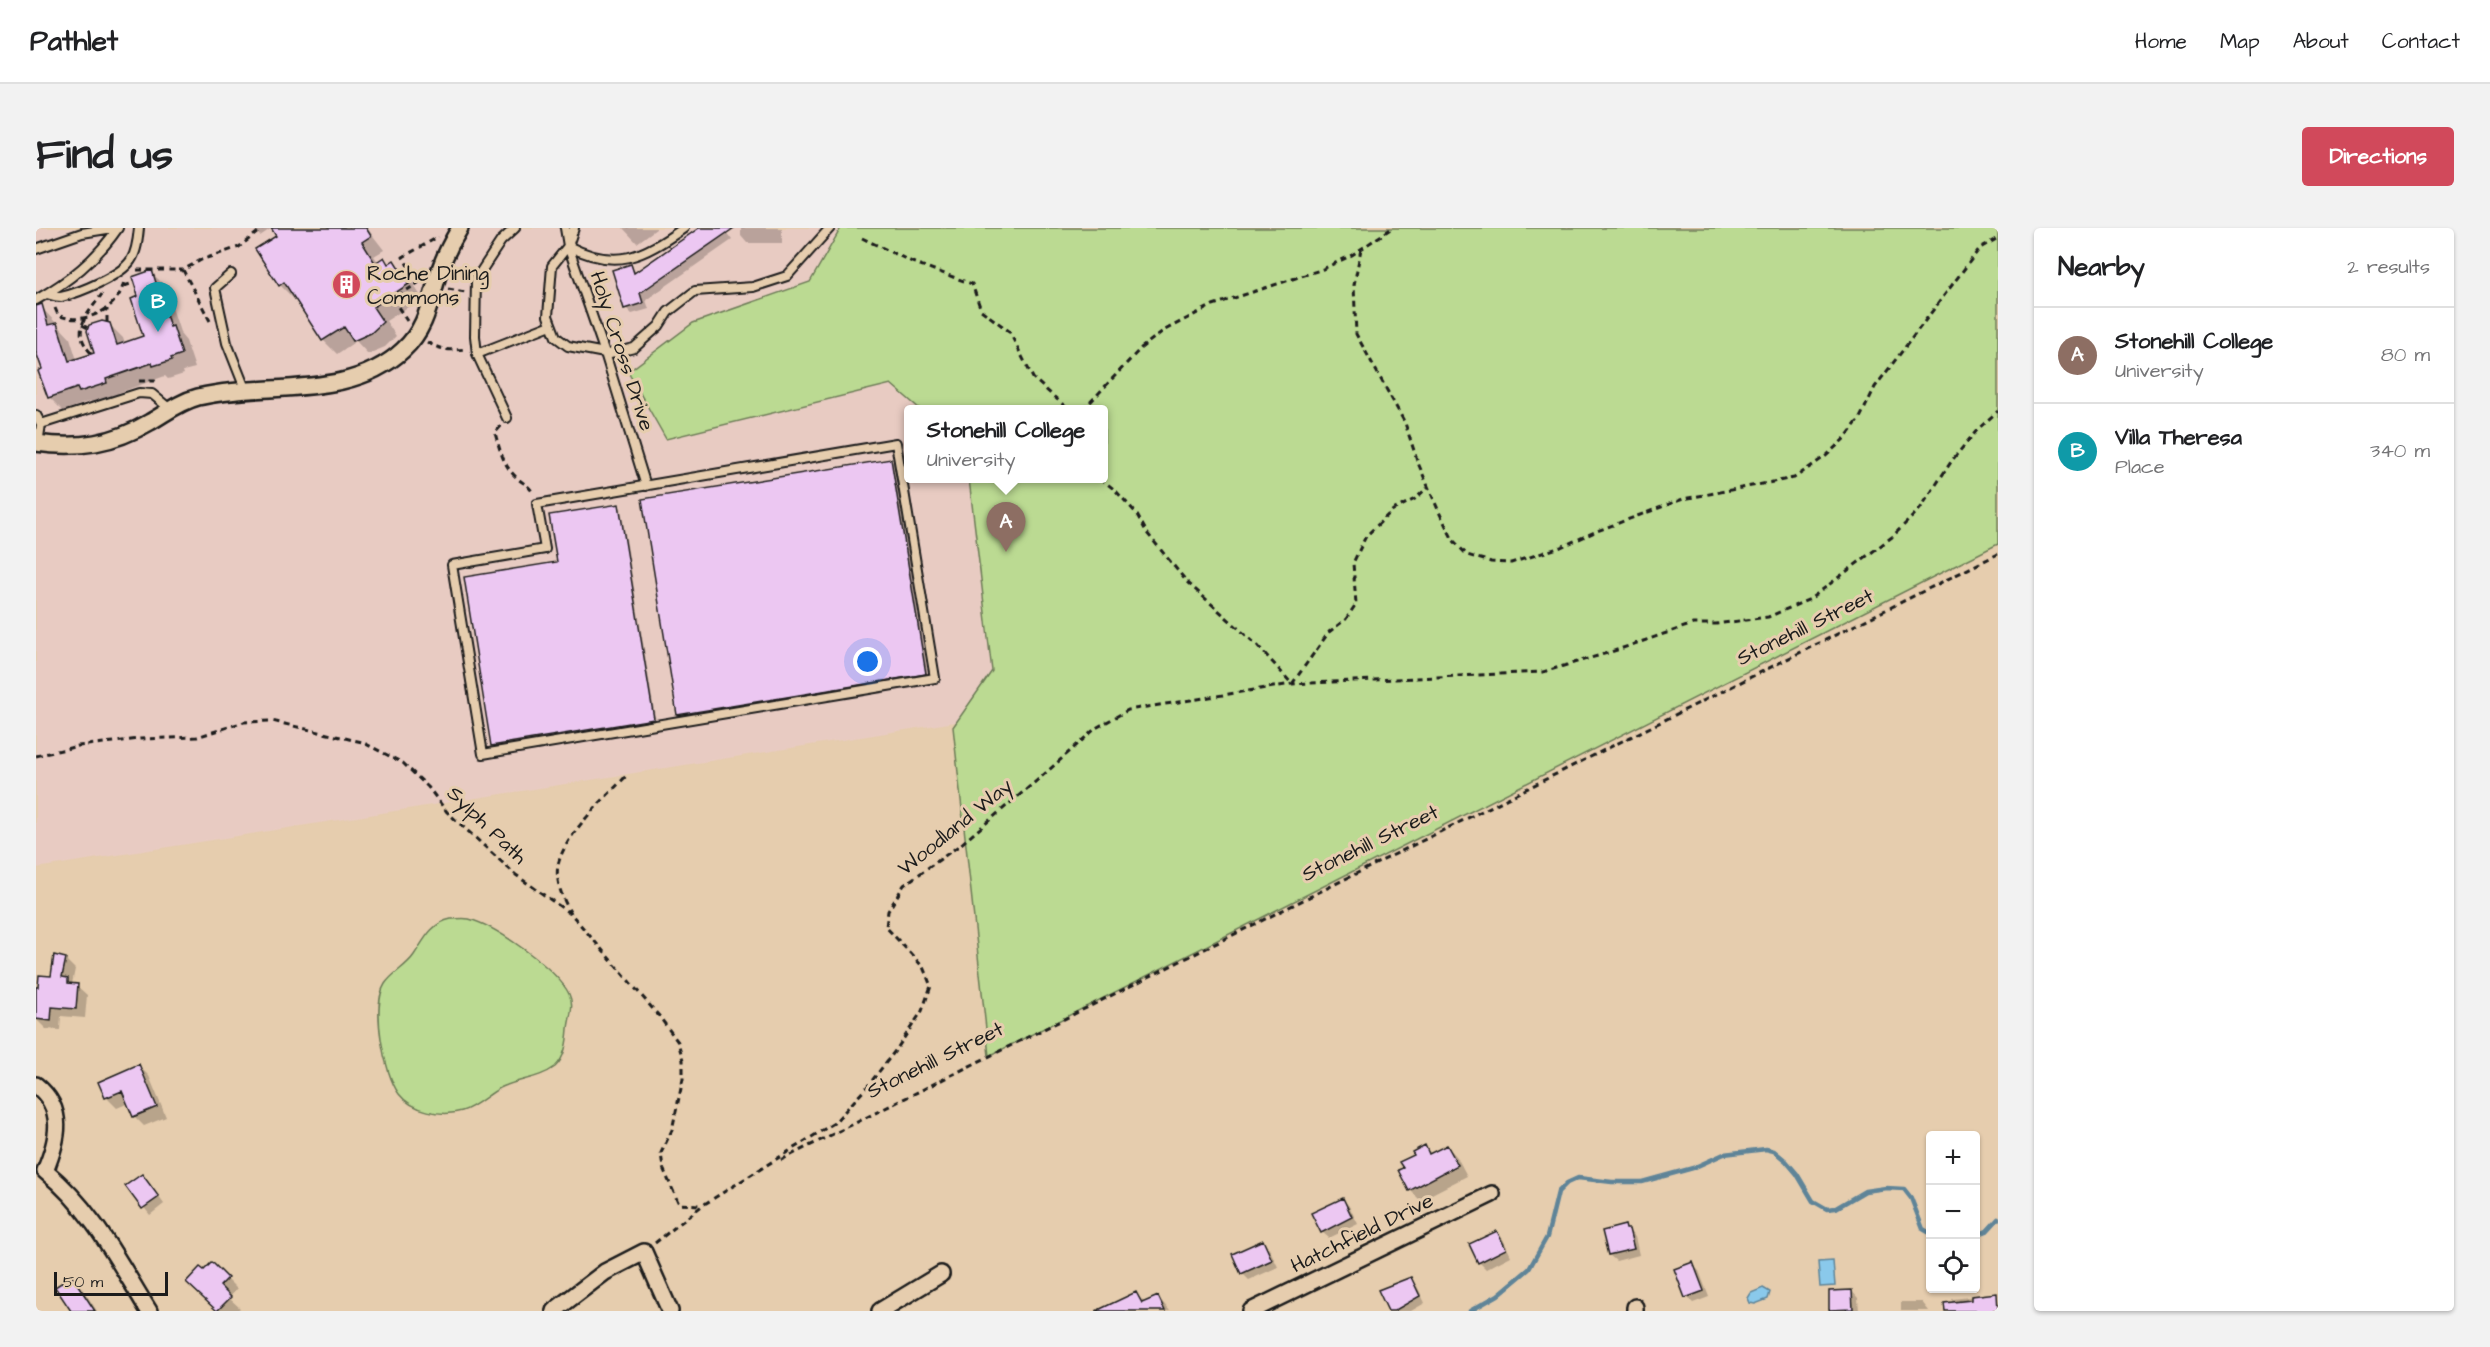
<!DOCTYPE html>
<meta charset="utf-8">
<style>
body{margin:0;font-family:"Architects Daughter",sans-serif;background:#f2f2f2;color:#202124}
.controls{position:absolute;right:18px;bottom:18px;display:grid;overflow:hidden;border-radius:6px;box-shadow:0 2px 4px #0004}
.controls button{width:54px;height:54px;display:grid;place-items:center;padding:0;border:0;border-bottom:2px solid #e0e0e0;background:#fff;color:#202124;font:30px sans-serif}
.scale{position:absolute;left:18px;bottom:15px;width:114px;box-sizing:border-box;padding-left:6px;border:3px solid #1c1c1c;border-top:0;font-size:16px;line-height:21px;white-space:nowrap;color:#1c1c1c;-webkit-text-stroke:4px #e6cdae;paint-order:stroke}
.you{position:absolute;left:832px;top:434px;width:21px;height:21px;margin:-15px;border:4px solid #fff;border-radius:50%;background:#1a73e8;box-shadow:0 0 0 9px #1a73e833}
.badge{display:grid;place-items:center;width:39px;height:39px;border-radius:50%;background:#d1495b;color:#fff;font-size:20px;font-weight:700}
.pin{position:absolute;translate:-50% -50px;filter:drop-shadow(0 2px 3px #0008)}
.pin::after{content:'';position:absolute;top:32px;width:21px;height:18px;background:inherit;clip-path:polygon(0 0,100% 0,50% 100%)}
.popup{position:absolute;left:868px;top:177px;width:204px;height:78px;box-sizing:border-box;display:grid;place-content:center;border-radius:6px;background:#fff;filter:drop-shadow(0 2px 4px #0005);font-size:20px;white-space:nowrap;color:#757577}
.popup b{font-size:22px;color:#202124}
.popup::after{content:'';position:absolute;left:50%;top:100%;margin-left:-12px;border:12px solid transparent;border-top-color:#fff}
.list{margin:0;padding:0;list-style:none}
h2{display:flex;justify-content:space-between;align-items:center;height:78px;margin:0;padding:0 24px;font-size:26px}
h2 small{font-size:20px;font-weight:400;color:#757577}
.list li{display:grid;grid-template-columns:39px 1fr auto;gap:18px;align-items:center;box-sizing:border-box;height:96px;padding:0 24px;border-top:2px solid #e0e0e0}
.list b{display:block;font-size:22px;white-space:nowrap}
.list p{margin:0;font-size:20px;white-space:nowrap;color:#757577}
.list em{font-size:20px;font-style:normal;color:#757577}
.icon{flex:none;width:33px;height:33px;fill:none;stroke:currentColor;stroke-width:2;stroke-linecap:round;stroke-linejoin:round}
.map{position:relative;flex:none;width:1962px;height:1083px;overflow:hidden;border-radius:6px}
header{display:flex;align-items:center;gap:36px;box-sizing:border-box;height:84px;padding:0 30px;background:#fff;border-bottom:2px solid #e0e0e0}
header strong{font-size:28px}
nav{display:flex;gap:33px;margin-inline-start:auto;font-size:21px}
.intro{display:flex;align-items:center;justify-content:space-between;box-sizing:border-box;height:144px;padding:0 36px}
h1{margin:0;font-size:42px}
.button{padding:15px 27px;border-radius:6px;background:#d1495b;color:#fff;font-size:21px;font-weight:700}
main{display:flex;gap:36px;padding:0 36px}
aside{flex:1;background:#fff;border-radius:6px;box-shadow:0 2px 4px #0004}
.map>svg:first-child{display:block}
</style>
<header>
<strong>Pathlet</strong>
<nav><a>Home</a><a>Map</a><a>About</a><a>Contact</a></nav>
</header>
<div class="intro"><h1>Find us</h1><a class="button">Directions</a></div>
<main>
<div class="map">
<svg width="1962" height="1083" viewBox="0 0 1962 1083">
<rect width="100%" height="100%" fill="#e6cdae"/>
<filter id="ink" filterUnits="userSpaceOnUse"><feTurbulence type="fractalNoise" baseFrequency=".0167" numOctaves="2"/><feDisplacementMap in="SourceGraphic" scale="12" xChannelSelector="R" yChannelSelector="G"/><feConvolveMatrix kernelMatrix="1 2 1 2 8 2 1 2 1" color-interpolation-filters="sRGB"/></filter>
<g filter="url(#ink)">
<path fill="#e8cbc2" fill-rule="evenodd" d="M0 0H1962L1920 335 0 640ZM872 182H1068V250H872Z"/>
<path fill="#bbda92" stroke="#6c7b57" stroke-width="1.5" d="M805 0H1962V316L953 828 917 499 956 443 933 251 1068 250V182L884 181 855 156 630 211 592 144 657 95 774 54Z
M415 691C420 691 428 690 433 691 460 698 521 741 533 766 539 778 533 789 532 801 531 814 529 830 519 839 503 851 482 851 464 860 451 867 440 879 426 883 406 889 376 883 363 866 348 846 335 778 349 756 356 745 370 739 378 727 388 712 395 695 415 691Z"/>
<path fill="#8ac9eb" stroke="#5e8498" stroke-width="1.5" d="M1797 1033 1799 1058 1784 1059 1782 1034Z
M1727 1060 1734 1064 1732 1071 1719 1076 1714 1075 1712 1070 1715 1065Z"/>
<path fill="#0003" d="M217 0H236L224 8Z
M237 0H331L348 22 338 28 343 35 348 31 353 37 358 34 372 48 386 70 350 93 360 108 349 119 332 126 320 113 301 126 287 112 259 70 258 71 244 57 242 8Z
M587 0H620V1L601 15Z
M665 0H687L696 12 610 72 613 81 596 86 590 80 594 38 601 45Z
M705 0H746V15H711L705 8Z
M115 44 129 58 145 107 150 113 159 140 147 143 148 146 132 151 129 148 82 165 83 168 58 177 54 173 27 183 13 169 8 142 0 119V82L6 80 34 110 41 132 60 125 73 96 87 110 89 116 109 109 104 69Z
M855 232 858 235 892 448 645 490 642 487Z
M583 278 585 280 620 494 460 520 457 517 522 336Z
M29 731 39 741 36 756 41 758 51 767 49 790 25 788 24 802 10 801 0 791 3 761 16 750Z
M103 838 113 848 130 889 108 898 98 888 93 875 81 880 70 869Z
M1411 918 1421 929 1431 948 1384 972 1374 962 1369 941 1388 919 1396 926Z
M112 954 128 976 114 987 91 958Z
M1307 972 1313 978 1322 996 1293 1010 1286 1004Z
M1589 999 1599 1009 1603 1027 1580 1033 1573 1027Z
M1460 1005 1467 1011 1475 1028 1450 1041 1443 1034Z
M1227 1014 1233 1020 1242 1039 1213 1052 1206 1045Z
M176 1036 201 1061 193 1070 204 1080 201 1083H182L152 1054 168 1045Z
M1656 1036 1663 1043 1673 1069 1657 1075 1651 1069Z
M36 1050 46 1060 61 1083H37Z
M1374 1051 1381 1058 1389 1075 1375 1083H1353Z
M1816 1063 1822 1070 1823 1083 1795 1081Z
M1100 1066 1109 1075 1122 1069 1134 1083H1074Z
M1960 1066 1962 1083H1918L1916 1071Z
M1865 1074H1886L1893 1083H1865Z"/>
<g fill="none" stroke-linecap="round" stroke-linejoin="round">
<path stroke="#5e8498" stroke-width="4.5" d="M1940 1007 1951 1003 1962 991
M1434 1083 1462 1067 1493 1041 1511 1009 1522 964 1531 955 1542 950 1576 954H1606L1657 940 1688 926 1730 921 1738 923 1750 933 1761 946 1777 973 1791 981 1800 980 1829 963 1850 960 1868 961 1875 970 1887 1001 1894 1005"/>
</g>
<path fill="#ecc7f2" stroke="#1c1c1c" stroke-width="1.5" d="M235 0H330L335 8 326 14 339 35 348 29 352 36 358 32 373 56 337 79 347 94 335 105 317 113 308 99 286 113 248 54 243 58 219 21 240 8Z
M663 0H698L604 65 607 75 588 81 576 42 595 36 598 45Z
M116 42 134 99 137 98 146 126 135 130 136 132 117 138 116 135 70 151 71 155 43 164 41 160 12 170 2 143 6 141 0 124V78L6 76 12 97 21 95 33 133 58 125 51 103 53 97 66 93 74 95 81 117 107 108 95 71 102 68 96 49Z
M855 231 890 446 641 487 606 271Z
M583 276 618 491 455 518 428 349 521 334 513 287Z
M18 727 30 730 26 749 32 750V755L42 756 40 781 16 779 15 793 0 791V759H2L3 747 15 748Z
M103 836 121 879 97 889 86 863 69 870 62 854Z
M1389 917 1393 926 1411 917 1422 937 1373 963 1362 942 1367 940 1363 934 1378 927 1376 924Z
M106 946 123 969 106 981 89 958Z
M1307 970 1316 989 1285 1005 1275 985Z
M1589 997 1590 1001H1593L1598 1021 1572 1027 1566 1003Z
M1461 1003 1470 1021 1442 1035 1433 1016Z
M1227 1012 1236 1032 1205 1046 1196 1026Z
M176 1034 192 1050 184 1058 195 1069 181 1083 150 1054 164 1039 168 1042Z
M1657 1034 1668 1063 1649 1070 1638 1041Z
M36 1048 59 1083H35L19 1059Z
M1375 1049 1384 1068 1358 1083H1352L1342 1062Z
M1816 1062 1817 1081 1793 1082V1063Z
M1100 1064 1106 1075 1122 1068 1129 1083H1060Z
M1961 1065 1962 1083H1909L1908 1075 1935 1072V1068Z"/>
<g fill="none" stroke-linecap="round" stroke-linejoin="round">
<defs>
<path id="lane" d="M529 0 532 18 569 125 610 258
M538 0 532 18 516 38 512 88 520 109 532 118 574 126 598 120 623 98 632 84 659 63 717 59 751 48 794 0
M532 18C581 43 606 29 648 0
M0 21 46 5 77 0
M195 46 179 60 191 115 210 163
M11 66C15 67 20 69 25 69 42 65 85 48 95 32 101 23 102 10 103 0
M0 72C33 53 60 32 82 0
M441 126 515 97
M0 187 5 196 2 216
M471 190 441 126 439 108 440 51 465 13 479 0
M5 196 103 165 116 166 134 181
M860 215 899 450 447 526 416 337 509 321 501 276Z"/>
<path id="street" d="M0 215C42 221 77 216 114 194 130 185 143 174 162 169 229 153 313 173 367 122 392 99 394 71 404 41 409 27 416 13 424 0
M0 857C30 881 22 912 9 943
M9 943C56 981 82 1033 113 1083
M1599 1079V1083
M518 1083 569 1044 608 1024 634 1083
M844 1083 905 1046
M1215 1083 1456 966"/>
</defs>
<use href="#lane" stroke="#1c1c1c" stroke-width="12"/>
<use href="#street" stroke="#1c1c1c" stroke-width="20"/>
<path stroke="#1c1c1c" stroke-width="3" stroke-dasharray="6 4.5" stroke-linecap="butt" d="M826 10 876 34 936 56 945 82 973 103 997 150 1033 182
M1325 21 1318 57 1320 106 1369 195 1382 235 1404 286 1417 312 1431 327 1455 334 1475 335 1525 319 1561 303 1647 271 1758 250 1790 228 1810 209 1824 190 1839 159 1944 20 1962 10
M101 42H147
M88 58 98 55
M412 61 429 64
M19 80 22 87C48 99 86 80 88 51
M174 93 147 42 165 32 203 19 227 0
M371 93 357 71 382 55 367 29 402 9
M71 94V81
M46 97 52 100
M391 114C404 122 414 123 430 121
M55 125C34 102 51 87 66 66
M103 153H119L122 155
M1047 182 1105 120 1127 103 1177 77 1287 41 1316 27 1356 0
M465 198 459 205C464 222 467 237 480 249 487 256 492 256 497 265
M1064 250 1079 262 1100 285 1111 305 1151 354 1222 418 1256 456
M1256 456 1293 404 1310 391 1320 376 1317 335 1330 308 1357 282 1379 271 1391 260
M0 528 42 518 104 511 161 509 208 494 236 493 326 514 367 535 392 559 411 584 480 647 536 687 623 788 642 814 647 832V851L636 902 625 925 627 940 643 976 665 977
M535 686C527 671 519 654 522 637 529 605 570 570 592 546
M745 932 1962 326
M619 1015 667 977 798 895 831 859 862 819 886 783 895 758 887 739 850 699 852 683 868 657 924 617 1005 549 1060 500 1092 482 1256 456 1507 444 1575 424 1657 396H1680L1732 389 1774 371 1856 309 1884 281 1917 231 1942 201 1962 183"/>
<use href="#lane" stroke="#e6cdae" stroke-width="8"/>
<use href="#street" stroke="#e6cdae" stroke-width="15"/>
</g>
</g>
<defs>
<symbol id="building-disc" viewBox="-11 -11 22 22"><circle r="9.5" fill="#d1495b" stroke="#e6cdae"/><path d="M-4-6H4V6H1V3H-1V6H-4ZM-2.5-4.3h1.7v1.8h-1.7ZM.8-4.3h1.7v1.8H.8ZM-2.5-1h1.7V.8h-1.7ZM.8-1h1.7V.8H.8Z" fill="#fff"/></symbol>
</defs>
<g fill-rule="evenodd">
<use href="#building-disc" x="294" y="40" width="33" height="33"/>
</g>
<g text-anchor="middle" dominant-baseline="central" stroke-width="6" stroke-linejoin="round" paint-order="stroke">
<g font-size="21" fill="#1c1c1c" stroke="#e6cdae" text-anchor="start">
<text x="331" y="45">Roche Dining<tspan x="331" dy="24">Commons</tspan></text>
</g>
<g font-size="21" fill="#1c1c1c" stroke="#e6cdae">
<text transform="translate(586 123) rotate(72)">Holy Cross Drive</text>
<text transform="translate(1769 399) rotate(-26)">Stonehill Street</text>
<text transform="translate(451 597) rotate(44)">Sylph Path</text>
<text transform="translate(919 599) rotate(-39)">Woodland Way</text>
<text transform="translate(1334 615) rotate(-26)">Stonehill Street</text>
<text transform="translate(899 832) rotate(-26)">Stonehill Street</text>
<text transform="translate(1326 1005) rotate(-26)">Hatchfield Drive</text>
</g>
</g>
</svg>
<div class="controls">
<button>+</button>
<button>−</button>
<button><svg class="icon" aria-label="locate" viewBox="0 0 24 24"><circle cx="12" cy="12" r="6"/><path d="M12 2v4M12 18v4M2 12h4M18 12h4"/></svg></button>
</div>
<div class="scale">50 m</div>
<div class="you"></div>
<div class="pin badge" style="left:970px;top:324px;background:#8d6e63">A</div>
<div class="popup"><b>Stonehill College</b>University</div>
<div class="pin badge" style="left:122px;top:104px;background:#0f9aa8">B</div>
</div>
<aside>
<h2>Nearby<small>2 results</small></h2>
<ul class="list">
<li><span class="badge" style="background:#8d6e63">A</span><div><b>Stonehill College</b><p>University</p></div><em>80 m</em></li>
<li><span class="badge" style="background:#0f9aa8">B</span><div><b>Villa Theresa</b><p>Place</p></div><em>340 m</em></li>
</ul>
</aside>
</main>
